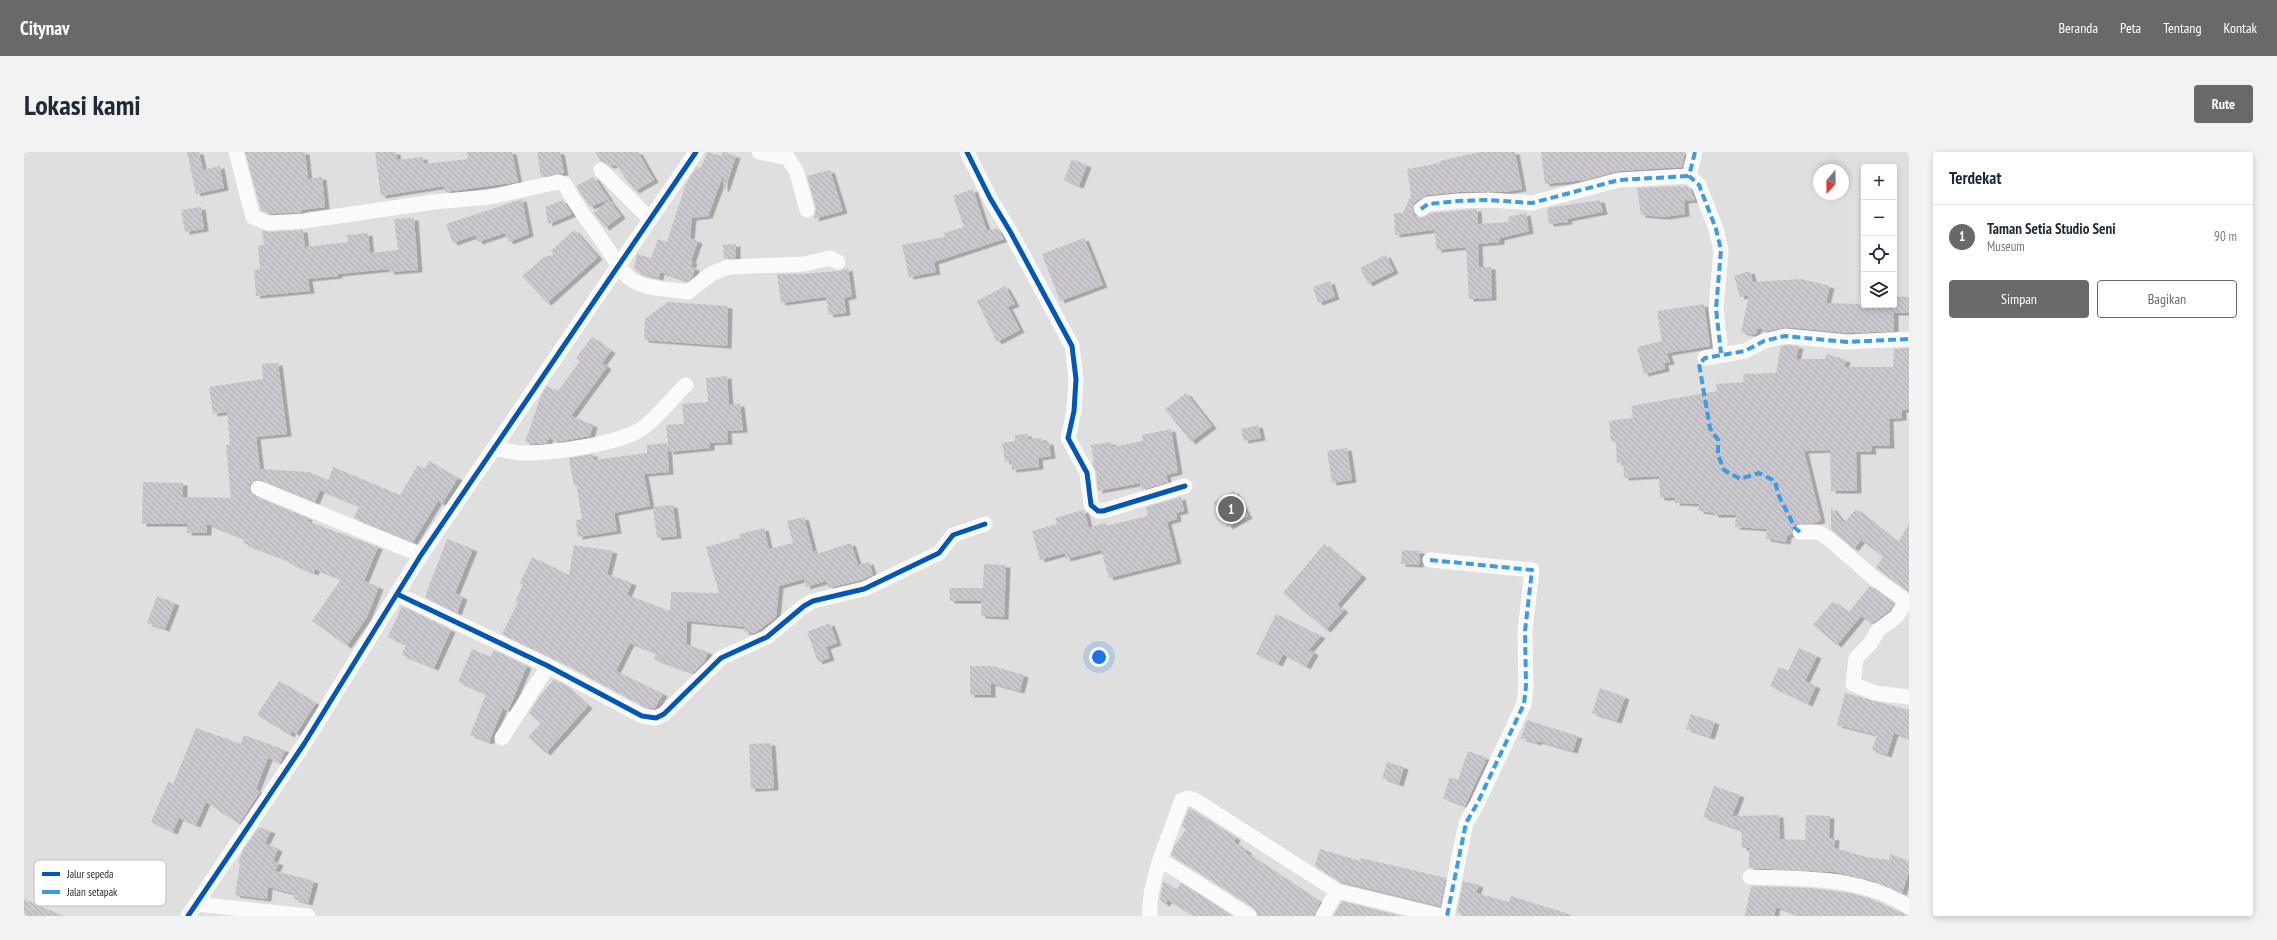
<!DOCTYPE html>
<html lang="id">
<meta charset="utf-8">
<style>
body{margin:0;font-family:"PT Sans Narrow",sans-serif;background:#f2f2f3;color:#1f2937}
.controls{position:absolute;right:12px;top:12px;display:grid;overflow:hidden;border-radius:4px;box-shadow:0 2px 6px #0003}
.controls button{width:36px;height:36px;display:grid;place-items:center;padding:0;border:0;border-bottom:1px solid #e0e1e3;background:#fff;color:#1f2937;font:20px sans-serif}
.compass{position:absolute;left:1789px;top:12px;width:36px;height:36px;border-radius:50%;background:#fff;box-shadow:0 2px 6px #0003;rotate:200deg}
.you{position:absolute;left:1075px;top:505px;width:14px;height:14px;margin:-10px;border:3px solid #fff;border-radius:50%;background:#1a73e8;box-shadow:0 0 0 6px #1a73e833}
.badge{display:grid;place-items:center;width:26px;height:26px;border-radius:50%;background:#696969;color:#fff;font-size:13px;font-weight:700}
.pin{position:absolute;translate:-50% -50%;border:2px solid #fff;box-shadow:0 1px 4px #0006}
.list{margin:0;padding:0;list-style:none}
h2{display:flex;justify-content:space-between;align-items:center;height:52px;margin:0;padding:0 16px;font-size:17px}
h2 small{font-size:13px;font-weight:400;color:#747a83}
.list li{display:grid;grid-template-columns:26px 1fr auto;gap:12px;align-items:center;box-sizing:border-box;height:64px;padding:0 16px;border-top:1px solid #e0e1e3}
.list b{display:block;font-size:15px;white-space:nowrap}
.list p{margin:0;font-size:13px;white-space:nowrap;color:#747a83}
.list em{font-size:13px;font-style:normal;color:#747a83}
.actions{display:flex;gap:8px;padding:12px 16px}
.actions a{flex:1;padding:9px 0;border:1px solid #696969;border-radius:4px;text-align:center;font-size:14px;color:#696969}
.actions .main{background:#696969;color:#fff}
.icon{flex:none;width:22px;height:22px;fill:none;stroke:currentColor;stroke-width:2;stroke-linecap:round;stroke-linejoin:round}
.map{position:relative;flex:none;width:1885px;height:764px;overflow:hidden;border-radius:4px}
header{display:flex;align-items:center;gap:24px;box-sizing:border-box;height:56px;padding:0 20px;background:#696969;color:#fff}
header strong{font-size:19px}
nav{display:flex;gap:22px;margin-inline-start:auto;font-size:14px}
.intro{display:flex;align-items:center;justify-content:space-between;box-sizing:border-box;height:96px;padding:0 24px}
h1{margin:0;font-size:28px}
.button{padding:10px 18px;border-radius:4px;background:#696969;color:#fff;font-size:14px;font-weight:700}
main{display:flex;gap:24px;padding:0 24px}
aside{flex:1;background:#fff;border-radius:4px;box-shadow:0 2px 6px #0003}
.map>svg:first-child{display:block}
</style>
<header>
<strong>Citynav</strong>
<nav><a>Beranda</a><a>Peta</a><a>Tentang</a><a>Kontak</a></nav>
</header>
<div class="intro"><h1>Lokasi kami</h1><a class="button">Rute</a></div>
<main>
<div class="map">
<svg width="1885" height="764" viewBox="0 0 1885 764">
<defs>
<pattern id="building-back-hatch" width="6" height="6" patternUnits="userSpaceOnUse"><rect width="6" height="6" fill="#cbc7ce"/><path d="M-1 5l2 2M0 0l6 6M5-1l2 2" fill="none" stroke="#aeabb1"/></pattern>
<filter id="shadow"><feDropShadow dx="4.5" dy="2.5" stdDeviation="0" flood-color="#0004"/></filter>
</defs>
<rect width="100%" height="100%" fill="#dfdfdf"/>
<path fill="url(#building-back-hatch)" filter="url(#shadow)" d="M163 0H175L179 18 196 14 200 36 172 42Z
M221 0H281L284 27 298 25 301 55 277 58 278 60 245 62 237 58Z
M351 0H372L373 8 399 5 400 12 444 7 443 0H488L494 30 421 40 420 34 357 44Z
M513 0H536L540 21 517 25Z
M571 0H614L630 28 611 39 592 13 586 14 577 9Z
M683 0 699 4 698 0H700L712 4 701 37H699V24L684 64 668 66 666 86 674 89 667 109H669L667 115 671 116 668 126 664 129 636 120 635 126 613 120 610 116 613 102 627 106 634 87 643 90 662 31 673 15 677 16Z
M1456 0H1491L1498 37 1481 40H1434L1403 43 1391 50 1388 57 1390 63 1397 66 1407 61 1453 57 1454 72 1485 70 1484 65 1502 61 1505 79 1476 86V90L1454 92 1455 115H1467L1468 146 1445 147 1442 95 1413 98 1410 78 1371 83 1370 61H1379L1387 43 1383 17 1416 11V9Z
M1517 0H1661L1658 15 1594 19 1561 28 1521 32Z
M1048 7 1063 13 1055 34 1040 28Z
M806 18 819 59 790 67 792 56 783 24Z
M570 25 585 47 566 55 552 34Z
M1657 34 1656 35 1663 34 1667 38 1671 48 1660 49 1661 62 1640 65 1617 63 1613 36Z
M949 37 963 79 974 76 980 87 910 110 912 120 885 125 878 93 921 85 920 81 940 75 929 44Z
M498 47 505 82 485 90 481 81 454 90 452 83 429 91 422 72Z
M539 48 548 62 524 72 521 55Z
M585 48 597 64 581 76 570 61Z
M1576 48 1579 60 1543 67 1544 70 1525 72 1523 56Z
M177 55 180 77 161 80 157 58Z
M390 66 394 118 366 120 365 117 314 122V124L284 127 286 139 232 144 230 118 236 117 234 93H240L238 78 244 80 279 78 281 95 324 90 323 83 344 81 346 101 374 98 370 67Z
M550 78 574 105 523 151 498 124 520 105 529 103 528 98Z
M1060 86 1079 133 1036 149 1018 102Z
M712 92V106L700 107 699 93Z
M1362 103 1370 119 1344 132 1336 116Z
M824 116 828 144 820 146 822 161 805 163 802 145 757 151 753 122H777L815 119Z
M1726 119 1729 130 1777 127 1806 134 1802 151 1870 153V144L1885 145V161H1870V179L1823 181 1762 175 1743 179 1734 176 1731 183 1717 180 1725 143 1716 145 1710 124Z
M1306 129 1311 145 1294 151 1289 135Z
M981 134 991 152 984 155 996 178 973 190 953 149Z
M644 150 704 154 703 194 620 188 621 167Z
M1680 152 1686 194 1643 201 1646 210 1640 211 1641 217 1620 222 1613 195 1638 189 1633 159Z
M568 185 587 199 578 211 583 215 547 264 569 273 566 284 533 290 525 286 523 291 513 292 501 290 518 241 523 234 534 239 556 209 552 206Z
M1762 193 1775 194 1772 207H1801L1803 202 1822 208 1820 215H1869L1870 197 1885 196V258H1878V266L1865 267 1866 294H1847L1848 300H1832L1833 339H1807L1806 298 1780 299 1797 368 1791 371 1771 372 1768 376 1767 382 1763 384 1762 390 1742 387 1743 377 1711 375 1712 363H1690V361L1675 359V352L1651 351V346H1636L1635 324 1600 326 1599 310 1593 311 1592 289H1587L1585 269 1609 266 1607 254 1693 239 1692 232 1720 230 1719 222 1752 221 1757 194Z
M254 211 263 282 232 285 236 317 285 320 304 328 309 315 376 343 394 313 401 317 405 309 434 326 418 352 414 349 389 390 330 366 335 354 296 338 291 350 237 328 232 327 226 332 225 338 231 344 284 366 283 369 354 395 340 429 355 435 343 465 323 494 288 469 317 427 291 417 290 421 265 411 266 409 219 391 221 387 183 372V381H163V372H118L119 330 159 331V345L207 346 202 293H206L203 260 189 262 185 235 239 227 238 212Z
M703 224 705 253 716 252 719 278 703 279 704 290 686 291V296L645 300 642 273 660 272 658 252 684 250 682 226Z
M1162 241 1188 274 1167 290 1141 257Z
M1234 273 1237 286 1220 289 1217 277Z
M1147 277 1154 320 1142 323 1144 330 1118 338 1116 331 1074 339 1072 320 1068 311 1070 310 1067 293 1087 290 1088 295 1119 289 1118 283Z
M1003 282 1004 287 1018 286 1019 291 1025 290 1027 304 1014 306 1015 315 988 318 987 309 981 310 978 291 991 289V283Z
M643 291 645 320 620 322 626 354 590 361 593 379 554 385 552 368 558 367 553 334H550L545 306 569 302 570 308 623 301V293Z
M1323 296 1328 328 1308 331 1303 299Z
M1210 339 1224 364 1204 375 1190 350Z
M1157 345 1160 359 1152 361 1153 367 1143 370 1153 409 1085 426 1077 398 1042 407 1041 401 1016 408 1008 379 1033 372 1031 366 1060 358 1065 376 1081 371 1082 374 1124 364 1122 355Z
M649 353 653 384 633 386 629 355Z
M1807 355 1820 371 1832 357 1870 388 1871 386 1875 389 1885 372V437L1883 439 1852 416 1859 405 1837 388 1830 397 1807 378Z
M780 365 789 399H791L792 402 827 391 834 413 845 410 849 423 837 428 805 436 802 429 782 435 780 427 755 434 752 465 731 481 720 480 721 475 663 469 662 492 684 500 680 510 669 521 630 507 632 501 606 491 592 519 639 542 630 557 621 555 543 513 478 482 494 450 491 449 499 432 496 431 508 405 545 423 550 393 589 399 583 422 608 431 603 443 646 459 647 440 695 441 682 395 716 386 715 382 740 376 745 397 769 391 763 369Z
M423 387 449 397 431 441 439 445 433 461 401 445Z
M1300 392 1338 424 1313 453 1320 458 1302 478 1259 441Z
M1378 398 1396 399 1395 413 1377 412Z
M960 412 982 413 980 465 957 464 958 449H926L925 436H959Z
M1846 434 1870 452 1865 459 1847 472 1837 464 1813 493 1789 473 1809 449 1824 461Z
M133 444 151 451 141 477 123 471Z
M378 454 427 478 410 516 378 503 382 493 364 485Z
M1252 462 1297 484 1285 498 1290 501 1282 515 1259 502 1254 512 1232 502Z
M806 471 813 491 802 495 806 506 794 510 783 480Z
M1775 496 1793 504 1781 529 1792 534 1784 552 1746 534 1755 515 1764 519Z
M448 497 467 505 470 498 503 514 484 559 479 556 465 590 446 583 462 542 434 530Z
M946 514H968L1000 523 996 539 967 531V543H946Z
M530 527 540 533 564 554 522 601 504 585 517 571 505 561 516 544Z
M255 529 292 551 272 582 268 579 266 583 233 563Z
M1576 536 1601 545 1593 569 1568 561Z
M1821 541 1885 558V586L1870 581 1863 603 1848 598 1853 583 1813 573Z
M1667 562 1691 570 1686 585 1662 577Z
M1503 568 1554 584 1549 599 1514 589 1513 591 1497 586Z
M172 576 217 592 220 583 261 598 256 611 244 606 232 637 236 640 215 672 182 650 172 673 155 666 149 680 127 670 144 630 149 632Z
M747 591 750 636 727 637 725 592Z
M1444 599 1463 606 1441 654 1419 646 1426 625 1434 628Z
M1363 610 1380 615 1375 632 1358 626Z
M1690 634 1716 643 1708 664 1755 663 1756 687 1781 688 1782 663 1806 664 1805 686H1811L1810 696 1843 705 1865 708 1866 702 1885 709V720L1878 741 1850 729 1810 720 1725 716V696H1718L1717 678 1679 665Z
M1165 656 1212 686 1210 690 1223 699V701L1296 750 1290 764H1234L1230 756 1147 703 1150 695 1162 677 1158 674Z
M235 675 247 679 241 691 254 697 249 709 255 711 251 719 290 729 284 751 270 747 271 742 244 735 243 747 211 743 216 712 214 711 219 698Z
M1296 697 1336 709 1337 706 1422 726 1416 754 1314 729 1291 714Z
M1139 729 1152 738 1157 731 1208 764H1169L1144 748 1141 752 1136 748Z
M1439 729 1455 733 1452 741 1485 750 1487 744 1542 761 1541 764H1443L1433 761Z
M1727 734 1787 736 1826 741 1845 746 1885 764H1778L1752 755 1750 764H1721Z
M0 747 39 764H0Z
M1318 749 1378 764H1309Z"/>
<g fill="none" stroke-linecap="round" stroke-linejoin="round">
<path stroke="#fafafa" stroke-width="15" d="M212 0 229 65 244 71 280 69 410 50 466 45 534 30 541 32C552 56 569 74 583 96 591 107 597 122 610 129 625 138 647 137 664 140L687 122 704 115 780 112 806 106 814 110
M735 0 764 6 773 21 783 58
M943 0 966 46 987 81 1048 194 1052 227 1050 259 1044 286 1063 321 1067 353 1074 359H1079L1161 334
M1671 0 1665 24 1675 33 1692 77 1697 98 1692 157 1697 201
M577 18 625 66
M1397 57 1404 52 1434 49 1465 48 1508 51 1595 28 1665 24
M1681 206 1721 199 1740 189 1761 184 1823 190 1885 187
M470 296C480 298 490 301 501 301 529 301 596 292 619 276 635 264 647 247 662 233
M234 336 397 403
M1776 380H1794L1805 387 1850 426 1878 446 1879 454 1872 465 1854 478 1846 492 1832 506 1829 532 1851 541 1885 545
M1406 408 1508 418 1501 479 1502 534 1500 552 1453 652 1442 671 1423 764
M373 442 524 514 618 564 632 566 640 562 697 506 743 485 780 454 789 449 840 437 915 401 929 383 961 372
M478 586 524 514
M1137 708 1225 764
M1726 725C1781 727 1837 724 1885 755
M172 752 284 764
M164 764 280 592 397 403 672 0
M1126 764C1123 731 1147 680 1158 648L1164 646 1171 648 1313 739 1417 764
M1299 764 1313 739"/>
<path stroke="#3d9ce1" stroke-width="4" stroke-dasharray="8 4" stroke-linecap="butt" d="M1671 0 1665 24 1675 33 1692 77 1697 98 1692 157 1697 201
M1397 57 1404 52 1434 49 1465 48 1508 51 1595 28 1665 24
M1776 380 1771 376 1754 342 1751 329 1735 321 1716 327 1700 318 1694 303V288L1686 276 1675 212 1681 206 1721 199 1740 189 1761 184 1823 190 1885 187
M1406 408 1508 418 1501 479 1502 534 1500 552 1453 652 1442 671 1423 764"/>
<defs>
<path id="cycleway" d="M943 0 966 46 987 81 1048 194 1052 227 1050 259 1044 286 1063 321 1067 353 1074 359H1079L1161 334
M373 442 524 514 618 564 632 566 640 562 697 506 743 485 780 454 789 449 840 437 915 401 929 383 961 372
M164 764 280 592 397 403 672 0"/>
</defs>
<use href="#cycleway" stroke="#fff" stroke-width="8"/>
<use href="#cycleway" stroke="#0057b8" stroke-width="5"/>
</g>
<rect x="10" y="708" width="132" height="46" rx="6" fill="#fff" stroke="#bfbfbf" stroke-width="1"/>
<rect x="18" y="720" width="18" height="4" fill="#0057b8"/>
<rect x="18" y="738" width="18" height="4" fill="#3d9ce1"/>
<g font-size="11" fill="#29292a">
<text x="43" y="726">Jalur sepeda</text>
<text x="43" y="744">Jalan setapak</text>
</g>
</svg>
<div class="controls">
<button>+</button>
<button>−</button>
<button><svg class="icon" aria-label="locate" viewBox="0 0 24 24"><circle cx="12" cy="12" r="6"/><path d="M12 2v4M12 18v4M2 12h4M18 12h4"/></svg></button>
<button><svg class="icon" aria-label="layers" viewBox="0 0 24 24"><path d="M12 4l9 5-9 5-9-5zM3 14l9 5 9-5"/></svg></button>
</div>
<svg class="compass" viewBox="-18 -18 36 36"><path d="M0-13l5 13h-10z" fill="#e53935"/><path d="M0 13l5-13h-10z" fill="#747a83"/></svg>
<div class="you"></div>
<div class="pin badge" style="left:1207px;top:357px">1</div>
</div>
<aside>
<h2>Terdekat<small></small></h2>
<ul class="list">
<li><span class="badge">1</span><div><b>Taman Setia Studio Seni</b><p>Museum</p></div><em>90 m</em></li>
</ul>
<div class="actions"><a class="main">Simpan</a><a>Bagikan</a></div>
</aside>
</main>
